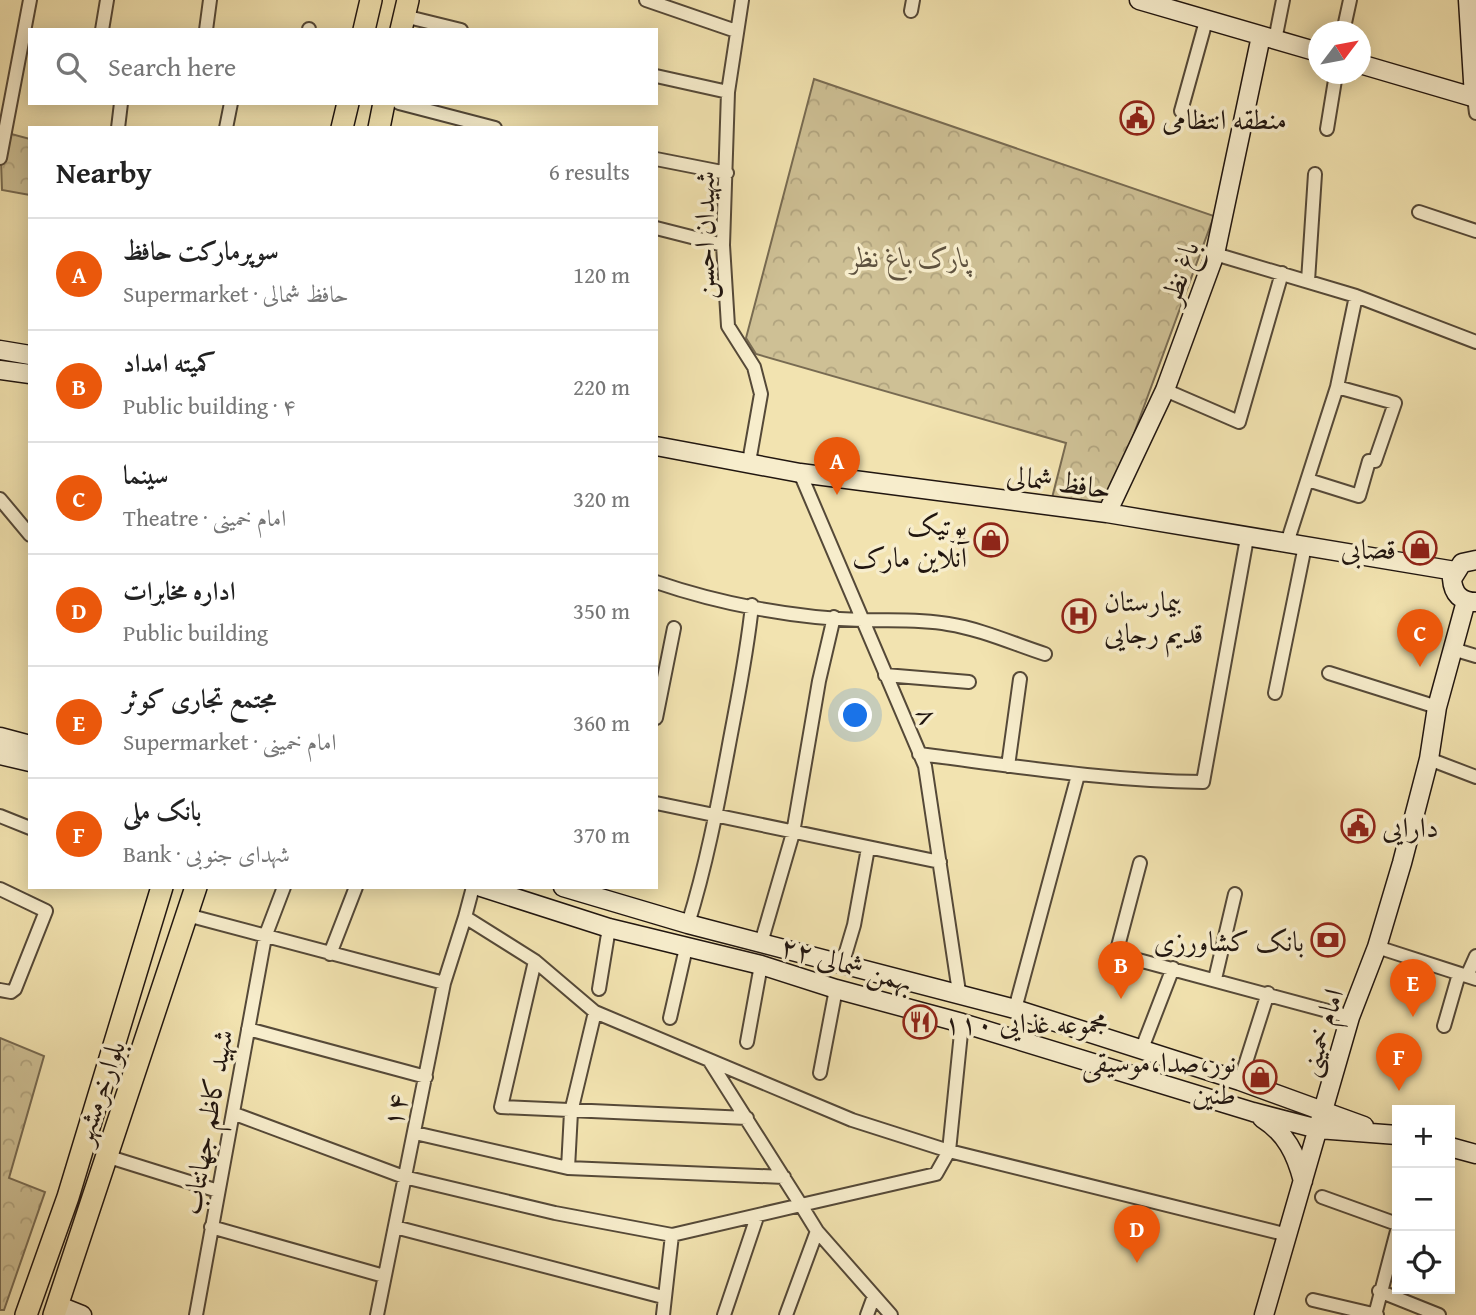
<!DOCTYPE html>
<meta charset="utf-8">
<style>
body{margin:0;font-family:"Gentium Book Plus",Amiri,serif;background:#f2f2f2;color:#222}
.controls{position:absolute;right:21px;bottom:21px;display:grid;overflow:hidden;border-radius:0px;box-shadow:0 4px 18px #0003}
.controls button{width:63px;height:63px;display:grid;place-items:center;padding:0;border:0;border-bottom:2px solid #e0e0e0;background:#fff;color:#222;font:35px sans-serif}
.compass{position:absolute;left:1308px;top:21px;width:63px;height:63px;border-radius:50%;background:#fff;box-shadow:0 4px 18px #0003;rotate:58deg}
.you{position:absolute;left:856px;top:716px;width:24px;height:24px;margin:-18px;border:5px solid #fff;border-radius:50%;background:#1a73e8;box-shadow:0 0 0 10px #1a73e833}
.badge{display:grid;place-items:center;width:46px;height:46px;border-radius:50%;background:#ea580c;color:#fff;font-size:23px;font-weight:700}
.pin{position:absolute;translate:-50% -58px;filter:drop-shadow(0 2px 4px #0008)}
.pin::after{content:'';position:absolute;top:37px;width:24px;height:21px;background:inherit;clip-path:polygon(0 0,100% 0,50% 100%)}
.list{margin:0;padding:0;list-style:none}
h2{display:flex;justify-content:space-between;align-items:center;height:91px;margin:0;padding:0 28px;font-size:30px}
h2 small{font-size:23px;font-weight:400;color:#767676}
.list li{display:grid;grid-template-columns:46px 1fr auto;gap:21px;align-items:center;box-sizing:border-box;height:112px;padding:0 28px;border-top:2px solid #e0e0e0}
.list b{display:block;font-size:26px;white-space:nowrap}
.list p{margin:0;font-size:23px;white-space:nowrap;color:#767676}
.list em{font-size:23px;font-style:normal;color:#767676}
.icon{flex:none;width:38px;height:38px;fill:none;stroke:currentColor;stroke-width:2;stroke-linecap:round;stroke-linejoin:round}
.map{position:relative;flex:none;width:1476px;height:1315px;overflow:hidden}
.search{position:absolute;background:#fff;box-shadow:0 4px 18px #0003;left:28px;top:28px;width:630px;height:77px;display:flex;align-items:center;gap:18px;box-sizing:border-box;padding:0 24px;border-radius:0px;color:#767676;font-size:26px}
.panel{position:absolute;background:#fff;box-shadow:0 4px 18px #0003;left:28px;top:126px;width:630px;height:763px;border-radius:0px}
.map>svg:first-child{display:block}
</style>
<div class="map">
<svg width="1476" height="1315" viewBox="0 0 1476 1315">
<defs>
<pattern id="park-crowns" width="20" height="18" patternUnits="userSpaceOnUse" patternTransform="scale(1.75)"><rect width="20" height="18" fill="#cec095"/><path d="M2 6a3 3 0 1 1 6 0M12 15a3 3 0 1 1 6 0" fill="none" stroke="#b1a47f"/></pattern>
</defs>
<rect width="100%" height="100%" fill="#f2e3b0"/>
<filter id="stains"><feTurbulence type="fractalNoise" baseFrequency=".00286" numOctaves="4"/><feColorMatrix values="0 0 0 0 .2 0 0 0 0 .09 0 0 0 0 .02 0 0 0 .5 -.17"/></filter>
<radialGradient id="worn" r=".72"><stop offset=".6" stop-color="#630" stop-opacity="0"/><stop offset="1" stop-color="#630" stop-opacity=".3"/></radialGradient>
<path fill="url(#park-crowns)" stroke="#786b52" stroke-width="2" d="M814 79 1214 216 1107 507 1052 498 1066 443 756 354 746 338Z
M0 131 30 139V195L2 190Z
M0 1038 44 1056 9 1178 45 1192 4 1310H0Z"/>
<g fill="none" stroke-linecap="round" stroke-linejoin="round">
<defs>
<path id="street" d="M646 0 736 31
M742 0 728 92 723 245 728 326 754 367 761 394 749 462
M911 11 913 0
M404 16 461 30
M102 30 107 0
M206 30 210 0
M309 30V29
M1343 32 1350 0
M1275 40 1283 0
M656 76 728 92
M1474 97 1476 113
M399 103 495 128
M1181 111 1206 21
M118 128 121 103
M226 128 231 103
M1327 129 1336 74
M0 158 30 0
M656 159 727 173
M1419 212 1476 231
M656 228 723 245
M1215 254 1356 296 1476 342
M1308 281 1315 174
M1165 390 1239 422 1282 273
M800 473 925 766 959 992
M1308 480 1359 496 1369 461H1375L1395 403 1337 387
M0 499 30 535
M1287 543 1337 387 1356 296
M656 582C720 604 794 618 862 620 891 621 919 619 948 624 981 629 1014 644 1045 654
M1456 650 1476 656
M1329 673 1437 707
M885 675 969 682
M1275 693 1305 546
M656 718 674 628
M919 754C1014 766 1108 781 1203 782L1247 538
M1429 759 1476 777
M1008 766 1020 679
M656 803 940 862
M0 816 30 828
M1140 863 1116 954 1350 1017
M473 887 465 917 535 961 595 1012 852 1120 949 1151 1288 1235
M0 889 46 911 15 989 11 992 0 990
M187 915 444 983
M688 924C706 866 717 809 728 750 737 701 747 655 752 605
M761 943 793 833 819 681 834 617
M1377 947 1476 979
M330 954 356 887
M535 961 501 1107 747 1118
M843 962 854 925 868 848
M1467 976 1476 956
M1215 979 1235 894
M599 989 609 928
M1015 1009 1078 775
M670 1018 686 948
M1444 1026 1459 974
M248 1029 426 1077
M747 1042 761 965
M1141 1051 1173 968
M820 1073 836 989
M1240 1081 1268 993
M235 1114 404 1177 555 1213 672 1235 801 1205 709 1060
M415 1133 568 1168 784 1177
M106 1156 218 1191
M568 1168 571 1112 595 1012
M1322 1197 1397 1224
M211 1227 384 1276
M395 1227 663 1297
M1379 1291 1439 1315
M1313 1300 1377 1315
M196 1315 265 937 284 887
M377 1315 444 983 465 917
M663 1315 672 1235
M724 1315 757 1217
M786 1315 817 1231
M867 1315 874 1296
M891 1315 817 1231 801 1205 936 1174 949 1151 962 1023
M1375 1315 1397 1231"/>
<path id="secondary" d="M1139 0 1318 52
M1468 0 1474 97
M1360 64 1476 98
M0 350 30 355
M0 370 30 374
M656 446 800 473 1107 513 1455 571
M1107 513 1165 390 1215 254 1261 36
M1476 560 1462 563 1452 579C1453 594 1461 602 1476 602
M0 737 30 745
M0 755 30 762
M481 887 609 928 761 965 836 989 962 1023 1253 1112 1318 1129 1397 1135
M563 887 688 924 1015 1009 1240 1081 1364 1126
M1262 1118C1286 1133 1296 1154 1303 1181
M1450 1147 1476 1154
M57 1305 82 1315
M1264 1315 1350 1017 1377 947 1402 863 1429 759 1437 707 1466 601"/>
<path id="primary" d="M364 30 371 0
M401 30 408 0
M342 128 348 103
M379 128 384 103
M26 1315 68 1197 162 887
M54 1315 196 887"/>
</defs>
<use href="#street" stroke="#554938" stroke-width="16"/>
<use href="#secondary" stroke="#211610" stroke-width="21"/>
<use href="#primary" stroke="#211610" stroke-width="24"/>
<use href="#street" stroke="#f7edcc" stroke-width="12"/>
<use href="#secondary" stroke="#f7edcc" stroke-width="18"/>
<use href="#primary" stroke="#f2e3b0" stroke-width="21"/>
</g>
<defs>
<symbol id="civic-ring" viewBox="-11 -11 22 22"><circle r="9.5" fill="#f7edcc" stroke="#8f2418" stroke-width="1.5"/><path d="M-.6-6.5H3V-4.5H.6V-3L4-1V1h2V6H-6V1h2V-1L-.6-3ZM-1.2 2.5V6h2.4V2.5Z" fill="#8f2418"/></symbol>
<symbol id="shop-ring" viewBox="-11 -11 22 22"><circle r="9.5" fill="#f7edcc" stroke="#8f2418" stroke-width="1.5"/><path d="M-5-2.5h2.3a2.7 3.5 0 0 1 5.4 0H5L5.5 6h-11ZM-1.5-2.5h3a1.5 2.3 0 0 0-3 0Z" fill="#8f2418"/></symbol>
<symbol id="hospital-ring" viewBox="-11 -11 22 22"><circle r="9.5" fill="#f7edcc" stroke="#8f2418" stroke-width="1.5"/><path d="M-5-5h3v3.5h4V-5h3V5h-3V1.5h-4V5h-3Z" fill="#8f2418"/></symbol>
<symbol id="bank-ring" viewBox="-11 -11 22 22"><circle r="9.5" fill="#f7edcc" stroke="#8f2418" stroke-width="1.5"/><path d="M-6-4H6V4H-6ZM0-2.3a2.3 2.3 0 1 0 0 4.6a2.3 2.3 0 1 0 0-4.6Z" fill="#8f2418"/></symbol>
<symbol id="restaurant-ring" viewBox="-11 -11 22 22"><circle r="9.5" fill="#f7edcc" stroke="#8f2418" stroke-width="1.5"/><path d="M-5-6h1v4h1v-4h1v4h1v-4h1v5L-1.5 .5V6h-2V.5L-5-1ZM5-6V6H3V1.5H1.5Q1.5-4 5-6Z" fill="#8f2418"/></symbol>
</defs>
<g fill-rule="evenodd">
<use href="#civic-ring" x="1118" y="99" width="38" height="38"/>
<use href="#shop-ring" x="972" y="521" width="38" height="38"/>
<use href="#shop-ring" x="1401" y="529" width="38" height="38"/>
<use href="#hospital-ring" x="1060" y="597" width="38" height="38"/>
<use href="#civic-ring" x="1339" y="807" width="38" height="38"/>
<use href="#bank-ring" x="1309" y="921" width="38" height="38"/>
<use href="#restaurant-ring" x="901" y="1003" width="38" height="38"/>
<use href="#shop-ring" x="1241" y="1058" width="38" height="38"/>
</g>
<g text-anchor="middle" dominant-baseline="central" stroke-width="7" stroke-linejoin="round" paint-order="stroke">
<g font-size="28" fill="#211610" stroke="#f7edcc" text-anchor="start">
<text x="1162" y="118">منطقه انتظامی</text>
<text x="967" y="524" text-anchor="end">بوتیک<tspan x="967" dy="32">آنلاین مارک</tspan></text>
<text x="1396" y="548" text-anchor="end">قصابی</text>
<text x="1104" y="600">بیمارستان<tspan x="1104" dy="32">قدیم رجایی</tspan></text>
<text x="1382" y="826">دارایی</text>
<text x="1304" y="940" text-anchor="end">بانک کشاورزی</text>
<text x="944" y="1022">مجموعه غذایی ۱۱۰</text>
<text x="1236" y="1061" text-anchor="end">نور،صدا،موسیقی<tspan x="1236" dy="32">طنین</tspan></text>
</g>
<g font-size="28" fill="#211610" stroke="#f7edcc">
<text transform="translate(703 235) rotate(-90)">شهیدان احسن</text>
<text transform="translate(1179 272) rotate(-71)">باغ نظر</text>
<text transform="translate(1059 481) rotate(8)">حافظ شمالی</text>
<text transform="translate(929 715) rotate(67)">۸</text>
<text transform="translate(847 963) rotate(16)">۲۲ بهمن شمالی</text>
<text transform="translate(1320 1032) rotate(-72)">امام خمینی</text>
<text transform="translate(98 1092) rotate(-71)">بلوارخرمشهر</text>
<text transform="translate(394 1110) rotate(-78)">۱۴</text>
<text transform="translate(206 1122) rotate(-80)">شهید کاظم جهانتاب</text>
</g>
<g font-size="28" font-style="italic" fill="#5e523f" stroke="#f7edcc">
<text x="910" y="256">پارک باغ نظر</text>
</g>
</g>
<rect width="100%" height="100%" filter="url(#stains)"/>
<rect width="100%" height="100%" fill="url(#worn)"/>
</svg>
<div class="controls">
<button>+</button>
<button>−</button>
<button><svg class="icon" aria-label="locate" viewBox="0 0 24 24"><circle cx="12" cy="12" r="6"/><path d="M12 2v4M12 18v4M2 12h4M18 12h4"/></svg></button>
</div>
<svg class="compass" viewBox="-18 -18 36 36"><path d="M0-13l5 13h-10z" fill="#e53935"/><path d="M0 13l5-13h-10z" fill="#767676"/></svg>
<div class="you"></div>
<div class="pin badge" style="left:837px;top:495px">A</div>
<div class="pin badge" style="left:1121px;top:999px">B</div>
<div class="pin badge" style="left:1420px;top:667px">C</div>
<div class="pin badge" style="left:1137px;top:1263px">D</div>
<div class="pin badge" style="left:1413px;top:1017px">E</div>
<div class="pin badge" style="left:1399px;top:1091px">F</div>
<div class="search"><svg class="icon" aria-label="search" viewBox="0 0 24 24"><circle cx="10" cy="10" r="6"/><path d="M15 15l6 6"/></svg>Search here</div>
<section class="panel">
<h2>Nearby<small>6 results</small></h2>
<ul class="list">
<li><span class="badge">A</span><div><b>سوپرمارکت حافظ</b><p>Supermarket · حافظ شمالی</p></div><em>120 m</em></li>
<li><span class="badge">B</span><div><b>کمیته امداد</b><p>Public building · ۴</p></div><em>220 m</em></li>
<li><span class="badge">C</span><div><b>سینما</b><p>Theatre · امام خمینی</p></div><em>320 m</em></li>
<li><span class="badge">D</span><div><b>اداره مخابرات</b><p>Public building</p></div><em>350 m</em></li>
<li><span class="badge">E</span><div><b>مجتمع تجاری کوثر</b><p>Supermarket · امام خمینی</p></div><em>360 m</em></li>
<li><span class="badge">F</span><div><b>بانک ملی</b><p>Bank · شهدای جنوبی</p></div><em>370 m</em></li>
</ul>
</section>
</div>
